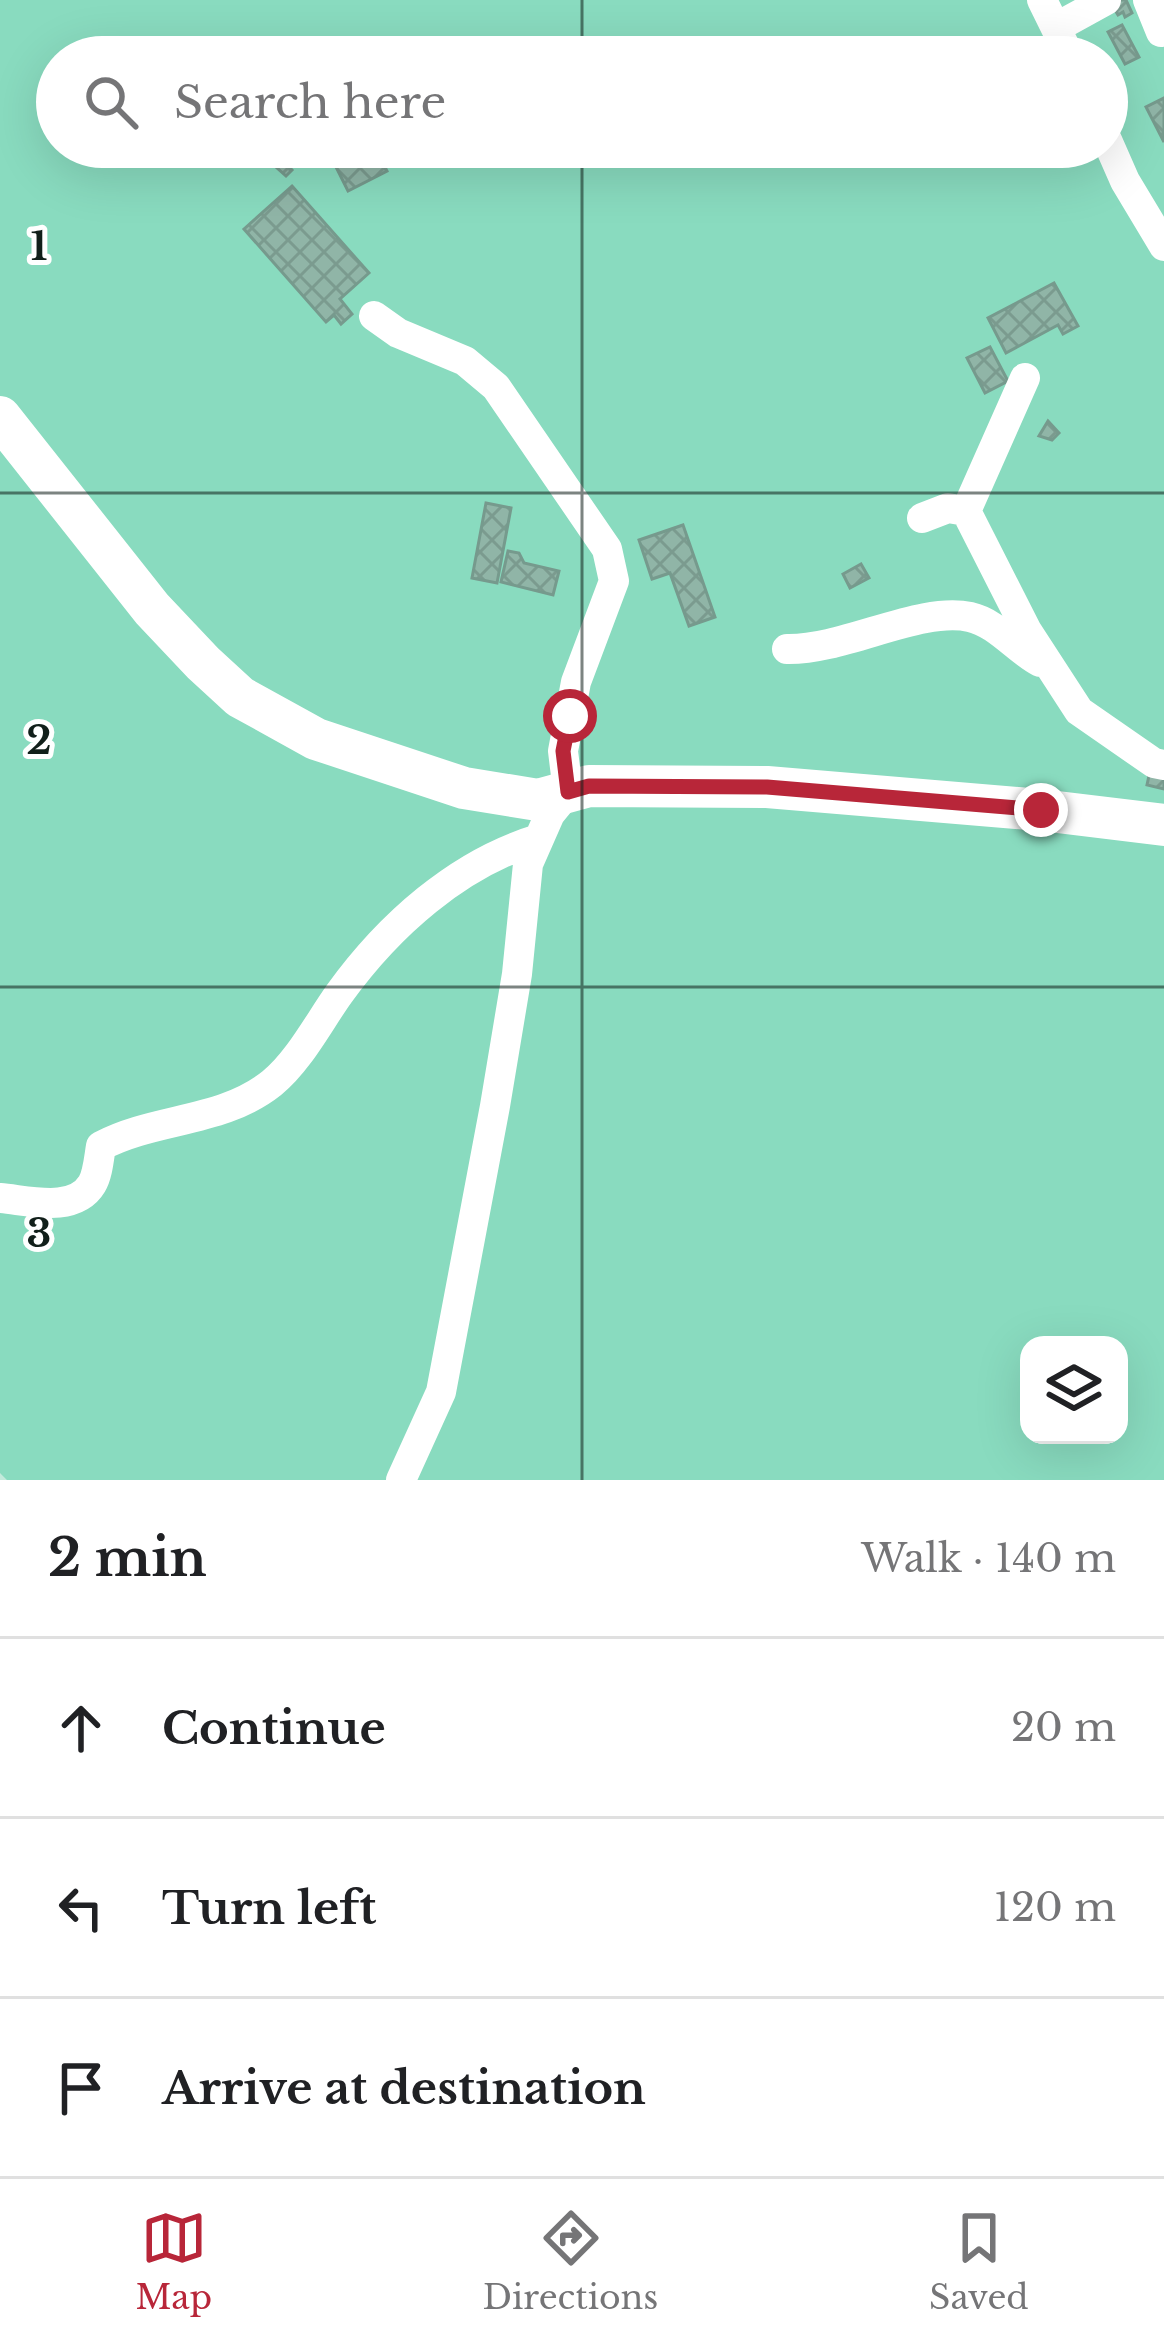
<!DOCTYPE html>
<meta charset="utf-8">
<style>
body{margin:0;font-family:"Libre Baskerville",serif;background:#f6f6f6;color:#202124}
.controls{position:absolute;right:36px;bottom:36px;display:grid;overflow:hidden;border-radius:24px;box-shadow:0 12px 48px #0002}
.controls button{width:108px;height:108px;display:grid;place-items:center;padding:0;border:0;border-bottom:3px solid #e0e0e0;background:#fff;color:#202124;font:60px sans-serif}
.stop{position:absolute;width:36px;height:36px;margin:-27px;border:9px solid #b82639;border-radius:50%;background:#fff}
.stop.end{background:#b82639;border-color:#fff;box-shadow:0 3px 12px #0008}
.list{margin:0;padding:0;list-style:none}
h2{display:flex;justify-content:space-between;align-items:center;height:156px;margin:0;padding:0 48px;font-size:51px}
h2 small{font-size:39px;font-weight:400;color:#757577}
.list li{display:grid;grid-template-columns:78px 1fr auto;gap:36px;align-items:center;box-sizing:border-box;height:180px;padding:0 48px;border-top:3px solid #e0e0e0}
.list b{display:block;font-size:45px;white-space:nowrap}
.list em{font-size:39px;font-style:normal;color:#757577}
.icon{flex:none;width:66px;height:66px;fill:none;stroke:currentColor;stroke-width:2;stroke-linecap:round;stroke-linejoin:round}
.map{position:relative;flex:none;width:1164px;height:1480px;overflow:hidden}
.search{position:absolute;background:#fff;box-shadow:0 12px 48px #0002;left:36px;right:36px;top:36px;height:132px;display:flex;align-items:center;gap:30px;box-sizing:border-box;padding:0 42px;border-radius:66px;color:#757577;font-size:45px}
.sheet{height:696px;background:#fff}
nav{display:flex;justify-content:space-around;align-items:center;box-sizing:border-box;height:168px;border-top:3px solid #e0e0e0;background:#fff;font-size:33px;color:#757577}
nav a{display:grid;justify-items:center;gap:6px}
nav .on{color:#b82639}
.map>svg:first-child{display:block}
</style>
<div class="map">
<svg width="1164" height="1480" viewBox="0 0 1164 1480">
<defs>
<pattern id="building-cross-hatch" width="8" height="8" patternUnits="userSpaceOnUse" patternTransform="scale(3)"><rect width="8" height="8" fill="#90b5a7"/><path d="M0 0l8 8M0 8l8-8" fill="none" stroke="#7b9b8f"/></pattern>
</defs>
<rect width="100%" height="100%" fill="#c3eadb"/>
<path fill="#89dbbf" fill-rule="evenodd" d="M0 0H1164V1480H7L0 1473ZM57 57H1107V147H57ZM1029 1345H1119V1435H1029Z"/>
<path fill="url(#building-cross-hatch)" stroke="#769a8d" stroke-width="3" d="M1121 0H1126L1132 13 1125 17 1123 12 1118 15 1112 5Z
M1122 25 1139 57 1125 64 1108 32Z
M1164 98V142L1146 107Z
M326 147H367L375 164 382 161 387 171 348 191Z
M281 159 292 170 286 176 275 166Z
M292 186 369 273 340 299 352 314 341 324 334 315 326 322 244 229Z
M1054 283 1078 326 1063 334 1058 325 1006 353 988 318Z
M990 347 1008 381 985 393 967 358Z
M1048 421 1059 433 1052 440 1039 436Z
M486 503 511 508 497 583 472 578Z
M683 525 715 617 689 626 670 573 652 579 639 540Z
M508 551 519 553 524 563 559 571 553 595 501 582Z
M861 564 869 578 850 588 843 574Z
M1150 771 1164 774V789L1147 785Z"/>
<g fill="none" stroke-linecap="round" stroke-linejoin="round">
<path stroke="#fff" stroke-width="30" d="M1042 0 1070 57
M1148 0 1161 32
M1057 27 1106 0
M1107 140 1125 181 1164 246
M374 316 398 333 465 361 496 387 607 549 614 581 576 682 563 751 568 792 550 814 528 864 517 974 495 1106 441 1392 401 1480
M1025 378 966 511 1027 631 1079 711 1154 763 1164 765
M922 518 948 508 966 511
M787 649C845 650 920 606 970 617 997 623 1017 650 1040 662
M0 1198C27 1200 74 1214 92 1184 98 1174 99 1157 101 1146 156 1117 222 1123 272 1083 299 1061 319 1022 339 994 388 926 458 863 539 839"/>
<path stroke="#fff" stroke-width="42" d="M0 417 152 609 203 663 240 697 316 739 464 788 538 800 589 786 767 787 1041 810 1164 825"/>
</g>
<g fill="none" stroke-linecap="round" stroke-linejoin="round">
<path stroke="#b82639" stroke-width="15" d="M570 716 563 751 568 792 589 786 767 787 1041 810"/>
</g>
<path fill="none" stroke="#111f1a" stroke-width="3" stroke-opacity="0.55" d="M582 0V57M582 147V1480M0 493H1164M0 987H1164"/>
<g font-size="39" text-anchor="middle" font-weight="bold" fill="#111f1a" stroke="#fff" stroke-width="10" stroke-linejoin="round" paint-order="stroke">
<text x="39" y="260">1</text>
<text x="39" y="754">2</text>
<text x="39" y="1247">3</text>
</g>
</svg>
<div class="controls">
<button><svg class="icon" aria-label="layers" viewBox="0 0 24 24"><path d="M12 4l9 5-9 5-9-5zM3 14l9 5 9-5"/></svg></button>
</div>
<div class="stop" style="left:570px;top:716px"></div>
<div class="stop end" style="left:1041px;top:810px"></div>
<div class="search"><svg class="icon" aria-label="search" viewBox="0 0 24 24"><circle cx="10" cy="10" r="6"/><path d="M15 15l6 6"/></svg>Search here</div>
</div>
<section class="sheet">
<h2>2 min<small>Walk · 140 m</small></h2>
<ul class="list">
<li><svg class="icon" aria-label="ahead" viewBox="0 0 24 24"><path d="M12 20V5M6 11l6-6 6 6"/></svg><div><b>Continue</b></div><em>20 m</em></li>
<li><svg class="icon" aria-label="left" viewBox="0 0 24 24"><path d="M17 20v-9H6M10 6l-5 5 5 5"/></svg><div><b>Turn left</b></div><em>120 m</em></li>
<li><svg class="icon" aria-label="arrive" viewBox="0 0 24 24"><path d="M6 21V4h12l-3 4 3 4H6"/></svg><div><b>Arrive at destination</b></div></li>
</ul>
</section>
<nav>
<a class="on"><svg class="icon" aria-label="map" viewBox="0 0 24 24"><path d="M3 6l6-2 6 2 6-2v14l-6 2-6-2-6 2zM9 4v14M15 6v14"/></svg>Map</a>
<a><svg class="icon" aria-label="directions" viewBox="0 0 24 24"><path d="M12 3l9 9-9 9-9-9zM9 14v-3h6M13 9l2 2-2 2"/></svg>Directions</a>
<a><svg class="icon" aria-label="saved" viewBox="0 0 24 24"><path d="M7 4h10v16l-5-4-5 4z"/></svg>Saved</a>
</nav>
